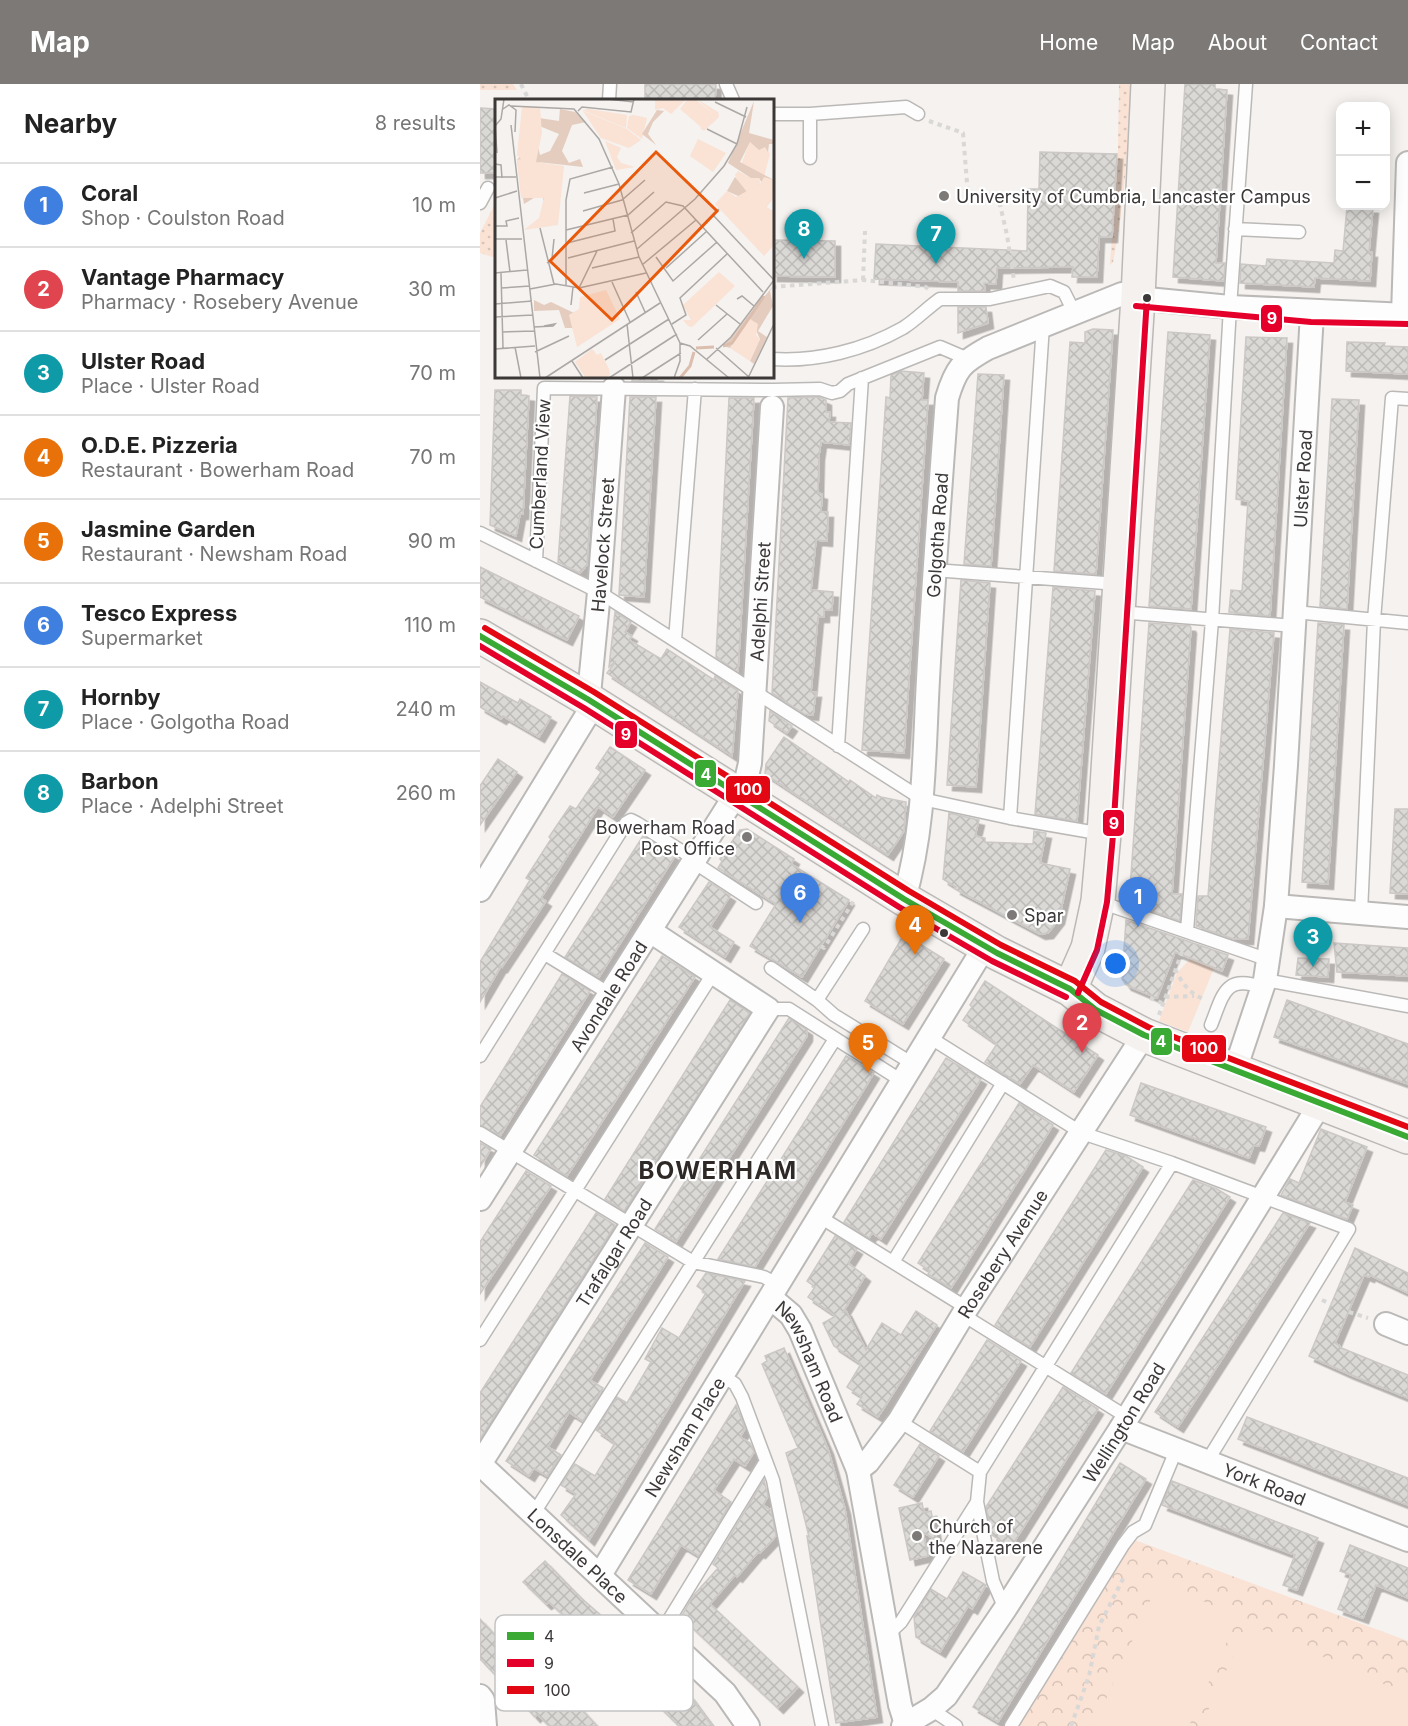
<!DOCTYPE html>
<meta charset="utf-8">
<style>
body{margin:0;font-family:Inter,sans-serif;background:#f6f6f6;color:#222}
.controls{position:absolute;right:18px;top:18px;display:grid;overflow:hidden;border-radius:12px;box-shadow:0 3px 15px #0003}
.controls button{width:54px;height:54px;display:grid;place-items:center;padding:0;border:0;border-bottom:2px solid #e0e0e0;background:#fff;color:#222;font:30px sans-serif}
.you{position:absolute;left:636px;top:880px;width:21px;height:21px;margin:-15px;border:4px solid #fff;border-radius:50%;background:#1a73e8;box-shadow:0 0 0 9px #1a73e833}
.badge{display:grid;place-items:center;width:39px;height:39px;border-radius:50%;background:#7c7977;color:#fff;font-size:20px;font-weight:700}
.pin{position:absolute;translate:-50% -50px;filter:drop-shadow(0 2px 3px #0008)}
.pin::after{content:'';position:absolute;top:32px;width:21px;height:18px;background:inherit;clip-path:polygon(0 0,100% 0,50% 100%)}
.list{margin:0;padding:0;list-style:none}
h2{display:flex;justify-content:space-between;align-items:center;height:78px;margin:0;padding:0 24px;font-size:26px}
h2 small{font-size:20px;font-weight:400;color:#767676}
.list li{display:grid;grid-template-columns:39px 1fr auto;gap:18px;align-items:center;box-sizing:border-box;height:84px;padding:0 24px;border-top:2px solid #e0e0e0}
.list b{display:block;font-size:22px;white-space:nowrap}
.list p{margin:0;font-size:20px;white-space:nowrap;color:#767676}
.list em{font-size:20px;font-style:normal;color:#767676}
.map{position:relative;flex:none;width:928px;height:1642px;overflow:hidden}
header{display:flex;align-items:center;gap:36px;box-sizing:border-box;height:84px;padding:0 30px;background:#7c7977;color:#fff}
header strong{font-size:28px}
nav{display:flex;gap:33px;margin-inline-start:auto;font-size:21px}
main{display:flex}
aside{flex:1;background:#fff}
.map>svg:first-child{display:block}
</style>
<header>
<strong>Map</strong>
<nav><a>Home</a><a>Map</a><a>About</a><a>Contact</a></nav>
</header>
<main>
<aside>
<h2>Nearby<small>8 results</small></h2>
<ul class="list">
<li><span class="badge" style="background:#3f7fe0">1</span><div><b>Coral</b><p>Shop · Coulston Road</p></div><em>10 m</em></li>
<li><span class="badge" style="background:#e0444e">2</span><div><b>Vantage Pharmacy</b><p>Pharmacy · Rosebery Avenue</p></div><em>30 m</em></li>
<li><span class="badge" style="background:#0f9aa8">3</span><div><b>Ulster Road</b><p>Place · Ulster Road</p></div><em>70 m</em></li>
<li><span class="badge" style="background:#e8710a">4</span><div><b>O.D.E. Pizzeria</b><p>Restaurant · Bowerham Road</p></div><em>70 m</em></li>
<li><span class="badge" style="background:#e8710a">5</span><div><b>Jasmine Garden</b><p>Restaurant · Newsham Road</p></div><em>90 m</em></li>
<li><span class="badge" style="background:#3f7fe0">6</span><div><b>Tesco Express</b><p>Supermarket</p></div><em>110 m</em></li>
<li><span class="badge" style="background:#0f9aa8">7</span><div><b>Hornby</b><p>Place · Golgotha Road</p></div><em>240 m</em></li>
<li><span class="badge" style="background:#0f9aa8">8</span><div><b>Barbon</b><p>Place · Adelphi Street</p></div><em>260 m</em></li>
</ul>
</aside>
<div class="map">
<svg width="928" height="1642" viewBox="0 0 928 1642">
<defs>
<pattern id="grass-dots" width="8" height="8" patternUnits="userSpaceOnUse" patternTransform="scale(1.5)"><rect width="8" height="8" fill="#fae2d4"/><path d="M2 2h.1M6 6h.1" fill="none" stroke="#d7c3b7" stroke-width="1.8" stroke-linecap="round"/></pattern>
<pattern id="park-crowns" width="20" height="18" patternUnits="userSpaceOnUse" patternTransform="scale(1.5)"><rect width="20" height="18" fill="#fae2d4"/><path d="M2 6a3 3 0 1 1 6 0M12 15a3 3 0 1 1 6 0" fill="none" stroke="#d7c3b7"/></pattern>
<pattern id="building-cross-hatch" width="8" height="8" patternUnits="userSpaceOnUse" patternTransform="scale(1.5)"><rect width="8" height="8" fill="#dbd9d6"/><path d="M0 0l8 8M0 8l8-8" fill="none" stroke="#bdbbb8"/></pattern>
<filter id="shadow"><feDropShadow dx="5.5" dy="5.5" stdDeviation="0" flood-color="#0004"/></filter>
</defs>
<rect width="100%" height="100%" fill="#f5f2ef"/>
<path fill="url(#grass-dots)" d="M0 0H33L37 6H0Z
M639 0H651C648 60 645 119 633 178L630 181 638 65Z
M16 118V174L0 169V149Z"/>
<path fill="url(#park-crowns)" d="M652 1455 928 1557V1642H539Z"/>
<path fill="#fae2d4" d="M711 874 734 884 708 948 679 937 697 889Z
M679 1497 758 1533 709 1642H614Z
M768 1539 928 1611V1642H721Z"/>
<path fill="url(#building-cross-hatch)" stroke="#cbc8c6" stroke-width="1.5" filter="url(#shadow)" d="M165 0H236L235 16H165Z
M705 0H735V5L747 6 736 179H745L744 197 693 193Z
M0 24 16 25V89H0Z
M560 68 637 70 632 153H619L617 193H592L593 183 517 184 516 200 504 199 505 207H478V198L394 195 396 160 547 167 548 105H559Z
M867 123 893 124 889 168H892L890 197 835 194 834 203 760 199 761 180 786 182 787 175 854 179 855 166 863 167Z
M292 156 355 157V193L292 192Z
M478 223H506L508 239 478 249Z
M613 245 633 246 616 490 574 487 590 258 605 259V248Z
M688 248 730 251 711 525 669 522Z
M766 253 807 254 790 532 749 528 751 506 762 507 768 417 756 415Z
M867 258 905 259 904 262 928 263V290L866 287Z
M421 287 444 289 442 316H448L424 669 382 666 406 313 410 314 411 291Z
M498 290 524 291 511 482 484 480Z
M152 292H178L177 297H152Z
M15 306H41V311L49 312 43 430H40L36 452 10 441Z
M90 312 117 313 107 481 100 489 78 478Z
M150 313H176L164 513 139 511Z
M339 313 346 316V328H350L349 338 371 339 369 361 341 358 339 371 338 409 342 410 341 428H348L347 457 336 456 331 506 353 508 352 526H344V533H338L331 608H336L333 631 324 630 292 609 308 314Z
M249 314H274L258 588 236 573Z
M852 315 879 316 867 525 840 522Z
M0 483 99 532 87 556 0 513Z
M481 496 510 499 496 703 467 701Z
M573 503 615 507 597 737 555 730Z
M135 528 151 538 145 548 152 552 149 556 181 575 187 565 234 596 235 592 258 607 252 672 127 589 136 577 129 583Z
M669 539 710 542 711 544 692 810H702L700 837 649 819Z
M838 539 864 541 848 800 822 798Z
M750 545 794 549 768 855H754L716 842 718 812H728Z
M0 598 38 619 40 615 71 633 59 653 23 632 21 635 0 623Z
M290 627 312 642 307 649 289 637Z
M304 653 369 698 370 696 396 714 397 711 401 713 426 718 424 747 408 771 285 690 286 680Z
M130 663 165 686 133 733 118 723 61 814 66 817 22 883 21 882 0 918V878L50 796 46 794 71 755 69 753 90 722 96 725 121 688 116 684Z
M18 675 37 688 0 741V702Z
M915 725H928V810L910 809Z
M469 729 499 736 495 752 505 754V758L553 760 554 747 566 749 560 779 590 785 579 835 568 849 560 850 475 805 476 803 463 795Z
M267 745 314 775 311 780 369 816 322 893 270 862 296 820 238 784 242 777 240 775 260 746Z
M163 752 195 772 119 893 85 873Z
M229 798 250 812 230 843 254 858 245 873 199 843Z
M646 836 748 871 742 887 695 868 677 914 646 901 642 895Z
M424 850 464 875 423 940 385 917Z
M854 859 928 864V892L857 888Z
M182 872 215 893 87 1092 54 1071Z
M818 874 849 875 848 893 816 891Z
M82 890 110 907 20 1052 0 1041V1023Z
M505 897 618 971 594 1008 553 981 540 1000 505 978 517 960 483 936 492 923 490 921Z
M250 916 270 929 144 1127 125 1115Z
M807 916 928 960V1000L794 953Z
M309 934 327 946V952L196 1158 175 1145Z
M366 972 394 989 278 1178 275 1183 238 1175Z
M466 974 501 995 401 1155 392 1149 389 1154 364 1138Z
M661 999 786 1043 779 1062 774 1061 769 1074 650 1031Z
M539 1019 573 1041 471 1204 448 1190 450 1187 438 1179Z
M841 1045 887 1063 865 1118 873 1121 867 1135 801 1111 810 1095 819 1099Z
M0 1059 11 1065 0 1083Z
M626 1066 646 1072 663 1083 550 1263 515 1241Z
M46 1087 71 1102 0 1210V1158Z
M713 1096 737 1105 750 1113 626 1310 591 1289Z
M116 1129 135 1141 0 1355V1309Z
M803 1129 830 1139 698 1343 675 1328Z
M355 1152 377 1165 368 1179 385 1192 363 1228 366 1227 386 1266 402 1239 421 1251 436 1227 457 1241 398 1333 377 1320 382 1313 367 1303 381 1280 354 1262 343 1239 356 1232 328 1213 335 1203 327 1197Z
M165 1159 188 1173 110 1296 123 1304 103 1337 89 1328 68 1363 81 1371 67 1392 54 1384 49 1392 26 1377Z
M875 1164 928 1189V1209L890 1191 889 1193 884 1191 855 1259 860 1262 859 1263 928 1291V1314L869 1290 829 1272Z
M226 1189 265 1197 109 1456 81 1431 96 1410 81 1401 95 1380 115 1392 135 1359 116 1346 137 1313 147 1319 171 1278 165 1275 182 1244 199 1254 226 1209 217 1202Z
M507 1256 541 1277 483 1368 450 1347Z
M304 1264 348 1365 365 1425 397 1633 356 1639 327 1452 329 1453 319 1412 306 1369 318 1364 282 1280 287 1277 285 1272Z
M583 1303 618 1325 531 1463 512 1451 506 1423Z
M256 1321 265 1345 260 1353 270 1359 274 1368 265 1382 254 1375 234 1406 251 1418 219 1472 201 1461 171 1510 148 1496Z
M767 1333 928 1394V1421L758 1355Z
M440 1360 459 1372 433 1413 414 1401Z
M640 1379 666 1395 518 1638 493 1623Z
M284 1396 288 1412 283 1421 291 1426 296 1452 280 1469 278 1468 257 1493 255 1491 230 1520 318 1603 298 1624 201 1533 213 1512 238 1484 233 1480Z
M692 1397 838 1454 817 1506 803 1501 815 1471 682 1421Z
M442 1419 444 1429 451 1427 457 1457 443 1448 448 1472 430 1476 419 1424Z
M870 1461 928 1484V1514L896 1501 883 1534 858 1525 871 1491 860 1487Z
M65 1477 100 1513 138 1546 139 1544 209 1611 232 1642H199L111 1556 69 1518 66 1520 43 1498Z
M483 1488 506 1501 492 1525 488 1522 460 1568 436 1553 434 1533 451 1505 467 1515Z
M0 1535 47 1585 51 1581 71 1602 73 1601 88 1617 91 1614 117 1642H69L57 1630 55 1633 0 1575Z"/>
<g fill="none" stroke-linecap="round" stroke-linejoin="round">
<defs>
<path id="lane" d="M246 0 253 16
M129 16 130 0
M292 30H330L426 23 438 30
M330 74V30
M0 119 8 104
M755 145 819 148
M292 275C337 278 384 266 423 244 436 236 447 224 460 215H510L570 202 584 208 594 228
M0 449 119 508 442 715 530 734 623 750
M56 477 64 304 293 306 340 305 352 309 360 307 368 300 460 263 488 275
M454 486 638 500
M639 528 814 542
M815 528 928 539
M195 556 215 305
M358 662 382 294
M530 734 563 241
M215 779 276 819
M620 818 789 876
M881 829 894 536 912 314 928 315
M707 847 732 536 750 223 766 0
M65 870 130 910
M291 884 337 916 354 931 433 980
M785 896 928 922
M337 916 383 845
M288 925H309L422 997
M731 941C743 911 745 889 783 904
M449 953 602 1049 692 1079 869 1145 728 1376
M0 972 146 739 151 736 157 739 216 776
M0 1049 213 1178 284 1193 299 1201
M340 1133 487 1224
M413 1178 523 999
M483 1231 647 1333
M0 1256 234 888
M242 1291 255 1300 262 1313 293 1396 342 1642
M419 1337 500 1388
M497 1418 513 1497 525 1525
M54 1429 355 955
M181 1549 286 1377
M407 1551 421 1538 497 1418 500 1388 692 1079
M451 1625 476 1642
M531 1642 643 1461 653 1448 665 1441 697 1364"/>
<g id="street">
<path d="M923 231 928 79"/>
<path id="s1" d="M0 806 107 631 119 508 134 304"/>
<path id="s2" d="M424 815C445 744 444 668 448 595 453 501 460 407 467 314 476 284 481 279 508 264L642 210 667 215 750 223 928 231"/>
<path d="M796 822 928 833"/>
<path id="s3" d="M755 986 785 896 796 822 806 681 832 229"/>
<path id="s4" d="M0 1115 251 718 265 701 270 679 292 323"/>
<path id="s5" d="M291 1214 311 1231 320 1246 378 1386 420 1621 426 1640 423 1642"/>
<path d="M906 1240 928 1249"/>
<path id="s6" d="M641 1344 928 1456"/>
<path id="s7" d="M0 1380 288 925 170 847"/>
<path id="s8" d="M0 1380 245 1609 268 1642"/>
<path id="s9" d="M378 1386 388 1378 419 1337 487 1224 664 951"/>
<path id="s10" d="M120 1491 505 862"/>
<path d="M0 1612 3 1616 5 1642"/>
<path id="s11" d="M426 1640 451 1625 466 1612 525 1525 641 1344 840 1020"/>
</g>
<path id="secondary" d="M0 552 109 616 424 815 517 869 590 905 616 926 664 951 928 1053
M590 905 608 864 618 817 624 750 658 213 668 0"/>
</defs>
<use href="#lane" stroke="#bbb9b7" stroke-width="15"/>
<use href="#street" stroke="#bbb9b7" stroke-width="26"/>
<use href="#secondary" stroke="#bbb9b7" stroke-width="36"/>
<path stroke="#d9d8d7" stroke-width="4" stroke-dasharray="4.5 4.5" stroke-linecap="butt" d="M41 0 49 16
M449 37 483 49 488 111 518 112 527 151 534 196
M383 196 385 147
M292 203 383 196 446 203 449 206
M341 862 344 864 375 815
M695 885C702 899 710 910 724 915
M685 913 714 912
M670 914 682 919
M679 931 703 865
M842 1216 851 1220
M869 1228 888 1234
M591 1642 609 1592 619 1542 645 1491"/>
<use href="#lane" stroke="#fefdfd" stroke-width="12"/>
<use href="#street" stroke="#fefdfd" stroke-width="22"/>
<use href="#secondary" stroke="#f4f1ef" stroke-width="33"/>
<defs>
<path id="bus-1" d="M0 552 109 616 424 815 517 869 590 905 616 926 664 951 928 1053"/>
<path id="bus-2" d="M656 222 831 238 928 240
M0 562 104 624 419 823 512 877 586 913
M598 909 617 866 627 818 633 751 667 214"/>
<path id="bus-3" d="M5 544 114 608 429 807 521 861 595 897 621 918 668 943 928 1043"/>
</defs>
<use href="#bus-1" stroke="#fff" stroke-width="10"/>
<use href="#bus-2" stroke="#fff" stroke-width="10"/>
<use href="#bus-3" stroke="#fff" stroke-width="10"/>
<use href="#bus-1" stroke="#3aaa35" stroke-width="6"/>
<use href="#bus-2" stroke="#e4002b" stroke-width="6"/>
<use href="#bus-3" stroke="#e30613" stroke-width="6"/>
</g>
<g fill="#7c7977" stroke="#fff" stroke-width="2">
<circle cx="464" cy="112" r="6"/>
<circle cx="267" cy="753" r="6"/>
<circle cx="532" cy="831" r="6"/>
<circle cx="437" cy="1452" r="6"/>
</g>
<g fill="#3b3837" stroke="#fff" stroke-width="2">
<circle cx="667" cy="214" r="5"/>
<circle cx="464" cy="849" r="5"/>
</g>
<g text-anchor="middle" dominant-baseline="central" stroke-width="4.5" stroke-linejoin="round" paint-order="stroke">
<g font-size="18" fill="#3b3837" stroke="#fff" text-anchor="start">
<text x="476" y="112">University of Cumbria, Lancaster Campus</text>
<text x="255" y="743" text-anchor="end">Bowerham Road<tspan x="255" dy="21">Post Office</tspan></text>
<text x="544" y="831">Spar</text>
<text x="449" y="1442">Church of<tspan x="449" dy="21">the Nazarene</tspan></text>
</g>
<g font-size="18" fill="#3b3837" stroke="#fff">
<text transform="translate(60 390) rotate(-87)">Cumberland View</text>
<text stroke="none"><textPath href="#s3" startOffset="598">Ulster Road</textPath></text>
<text stroke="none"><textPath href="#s2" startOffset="366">Golgotha Road</textPath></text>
<text stroke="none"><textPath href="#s1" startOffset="376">Havelock Street</textPath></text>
<text stroke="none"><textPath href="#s4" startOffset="676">Adelphi Street</textPath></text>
<text stroke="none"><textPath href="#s4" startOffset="240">Avondale Road</textPath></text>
<text stroke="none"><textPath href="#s7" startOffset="250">Trafalgar Road</textPath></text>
<text stroke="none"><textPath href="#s9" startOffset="261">Rosebery Avenue</textPath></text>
<text stroke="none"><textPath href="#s5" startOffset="76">Newsham Road</textPath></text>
<text stroke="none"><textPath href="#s11" startOffset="375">Wellington Road</textPath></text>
<text stroke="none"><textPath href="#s10" startOffset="162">Newsham Place</textPath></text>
<text stroke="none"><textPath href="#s6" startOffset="154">York Road</textPath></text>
<text stroke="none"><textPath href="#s8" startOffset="134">Lonsdale Place</textPath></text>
</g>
<g font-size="24" font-weight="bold" letter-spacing="1.5" fill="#2e2926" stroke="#fff">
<text x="238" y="1086">BOWERHAM</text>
</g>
</g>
<g transform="translate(15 15)">
<rect width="279" height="279" fill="#f5f2ef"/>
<path d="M160 0H191L176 15 168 9 160 11ZM202 0 223 13 224 18 209 32 205 29 217 14ZM94 10 132 16 131 29 87 11ZM88 12 132 30 146 41 134 49 106 39ZM139 16 152 19 147 40 132 29 134 17ZM203 40 231 54 218 73 195 57ZM110 42 126 49 122 58 126 64 140 68 121 71ZM255 42 271 48 275 55 269 78 246 66ZM243 72 256 79 264 78 266 90 252 93 244 87 240 76Z" fill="#fae2d4"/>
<path d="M259 2 254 34 279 41V45H274L273 53 270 48 264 51 255 43 245 63 279 81V98L271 108 279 113 232 92 240 78 252 93 267 84 264 79H256L233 64ZM65 10 80 13 91 23 77 26 67 52 74 64 85 60 88 68 43 63 55 67 48 104V99L42 97 29 105 22 61 26 56H22L43 47 45 56 55 52 64 35 42 26 44 19 64 22ZM162 11 169 12 158 23 153 35 161 46 147 35ZM279 186 275 192 278 207 263 232 272 238 259 265 255 262 265 240 256 220 235 249 228 247ZM39 201 49 206 56 203 79 214 75 216 80 229H70L64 211 39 212Z" fill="#e4ccbf"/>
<path d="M27 8H45L47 34 41 63 69 67 63 126 29 131 44 119 49 99H26L22 61 26 60 22 56ZM111 191 125 220 82 248 74 216 84 210 85 198ZM255 220 263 225 261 236 265 240 255 262 235 249ZM97 250 102 256 106 254 114 270 115 276 110 279H91L80 263Z" fill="#fae2d4"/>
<path d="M193 0H200L217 14 206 28 185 10ZM205 43 225 58 216 70 196 55ZM269 78 279 81V98L271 108 279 113V146L269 157 220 105 232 92 241 98 265 85ZM224 173 240 187 197 228 193 227 188 221H196L188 206ZM113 204 119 220 91 232 84 215Z" fill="#fae2d4"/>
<path fill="none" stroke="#dcbeae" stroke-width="3" d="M228 247 237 244 269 197M201 249 219 248M185 279 195 267 199 253"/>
<path fill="none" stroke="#aba8a5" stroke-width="1.5" d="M112 0 139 3M220 3 251 18M16 7 79 10 104 40 124 85 144 158 185 244V262L179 279M8 10 14 6 21 11 20 33M83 12 87 8 136 13 139 0M16 26 45 279M0 27 2 54M0 27 6 20 9 0M212 30 242 45M0 65 6 66 7 79M0 78H21M89 94 124 85M0 99 22 92M88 112 127 101 150 81M218 116 279 181M0 127H12L11 122 24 119M207 127 224 110M45 129 59 185M71 131 133 116 159 93M136 134 171 103 188 107 268 193M0 140H27M11 141 15 173M72 144 120 132 118 120M142 150 200 100 229 67 242 45 252 8M161 158 178 182 222 143M73 159 139 142M52 164 57 160 59 140M147 166 201 121M97 169 144 158M171 169 212 132M0 174 32 171M6 174 8 249M117 183 135 223M71 186V101L75 80 118 68M6 189 35 187M84 189 151 174M35 190 61 185 84 189 102 152M141 193 150 213M242 200 247 197 259 207M0 205 37 202M76 206 78 188M221 206 245 225M0 218 38 216M132 225 138 279M177 225 191 216 185 199 232 155M39 228 58 227 60 225 49 227M7 233 39 232M203 241 232 215M185 244 195 247 234 279M20 248 26 279M221 249 254 278M0 250 40 247M40 253 74 237M212 260 236 238 279 181M110 261 174 220M77 262 88 279M50 279 165 204M114 279 182 235M147 279 186 254M253 279 279 225"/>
<path fill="#e8590c" fill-opacity="0.15" stroke="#e8590c" stroke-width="3" d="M161 53 222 112 117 221 55 162Z"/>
<rect width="279" height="279" fill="none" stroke="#3b3837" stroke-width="3"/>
</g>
<rect x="15" y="1531" width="198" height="96" rx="9" fill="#fff" stroke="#c4c3c3" stroke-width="1.5"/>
<rect x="27" y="1548" width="27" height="8" fill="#3aaa35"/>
<rect x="27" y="1575" width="27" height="8" fill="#e4002b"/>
<rect x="27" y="1602" width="27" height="8" fill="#e30613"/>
<g font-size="16" fill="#3b3837">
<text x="64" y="1558">4</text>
<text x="64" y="1585">9</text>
<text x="64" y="1612">100</text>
</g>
<g stroke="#fff" stroke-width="2">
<rect x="780" y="220" width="23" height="29" rx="6" fill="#e4002b"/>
<rect x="134" y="636" width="24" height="29" rx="6" fill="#e4002b"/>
<rect x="214" y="675" width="23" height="29" rx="6" fill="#3aaa35"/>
<rect x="245" y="691" width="46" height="29" rx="6" fill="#e30613"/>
<rect x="622" y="725" width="23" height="28" rx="6" fill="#e4002b"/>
<rect x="670" y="943" width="23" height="29" rx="6" fill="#3aaa35"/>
<rect x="701" y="950" width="46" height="29" rx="6" fill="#e30613"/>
</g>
<g font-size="16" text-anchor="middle" font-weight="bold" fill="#fff">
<text x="792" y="240">9</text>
<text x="146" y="656">9</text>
<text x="226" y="696">4</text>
<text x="268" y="711">100</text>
<text x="634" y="745">9</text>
<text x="681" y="963">4</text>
<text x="724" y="970">100</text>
</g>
</svg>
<div class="controls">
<button>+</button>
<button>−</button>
</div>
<div class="you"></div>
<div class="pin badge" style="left:658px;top:843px;background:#3f7fe0">1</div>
<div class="pin badge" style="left:602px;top:969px;background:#e0444e">2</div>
<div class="pin badge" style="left:833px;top:883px;background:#0f9aa8">3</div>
<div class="pin badge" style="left:435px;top:871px;background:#e8710a">4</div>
<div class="pin badge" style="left:388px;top:989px;background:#e8710a">5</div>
<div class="pin badge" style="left:320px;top:839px;background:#3f7fe0">6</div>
<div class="pin badge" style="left:456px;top:180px;background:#0f9aa8">7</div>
<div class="pin badge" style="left:324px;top:175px;background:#0f9aa8">8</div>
</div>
</main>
